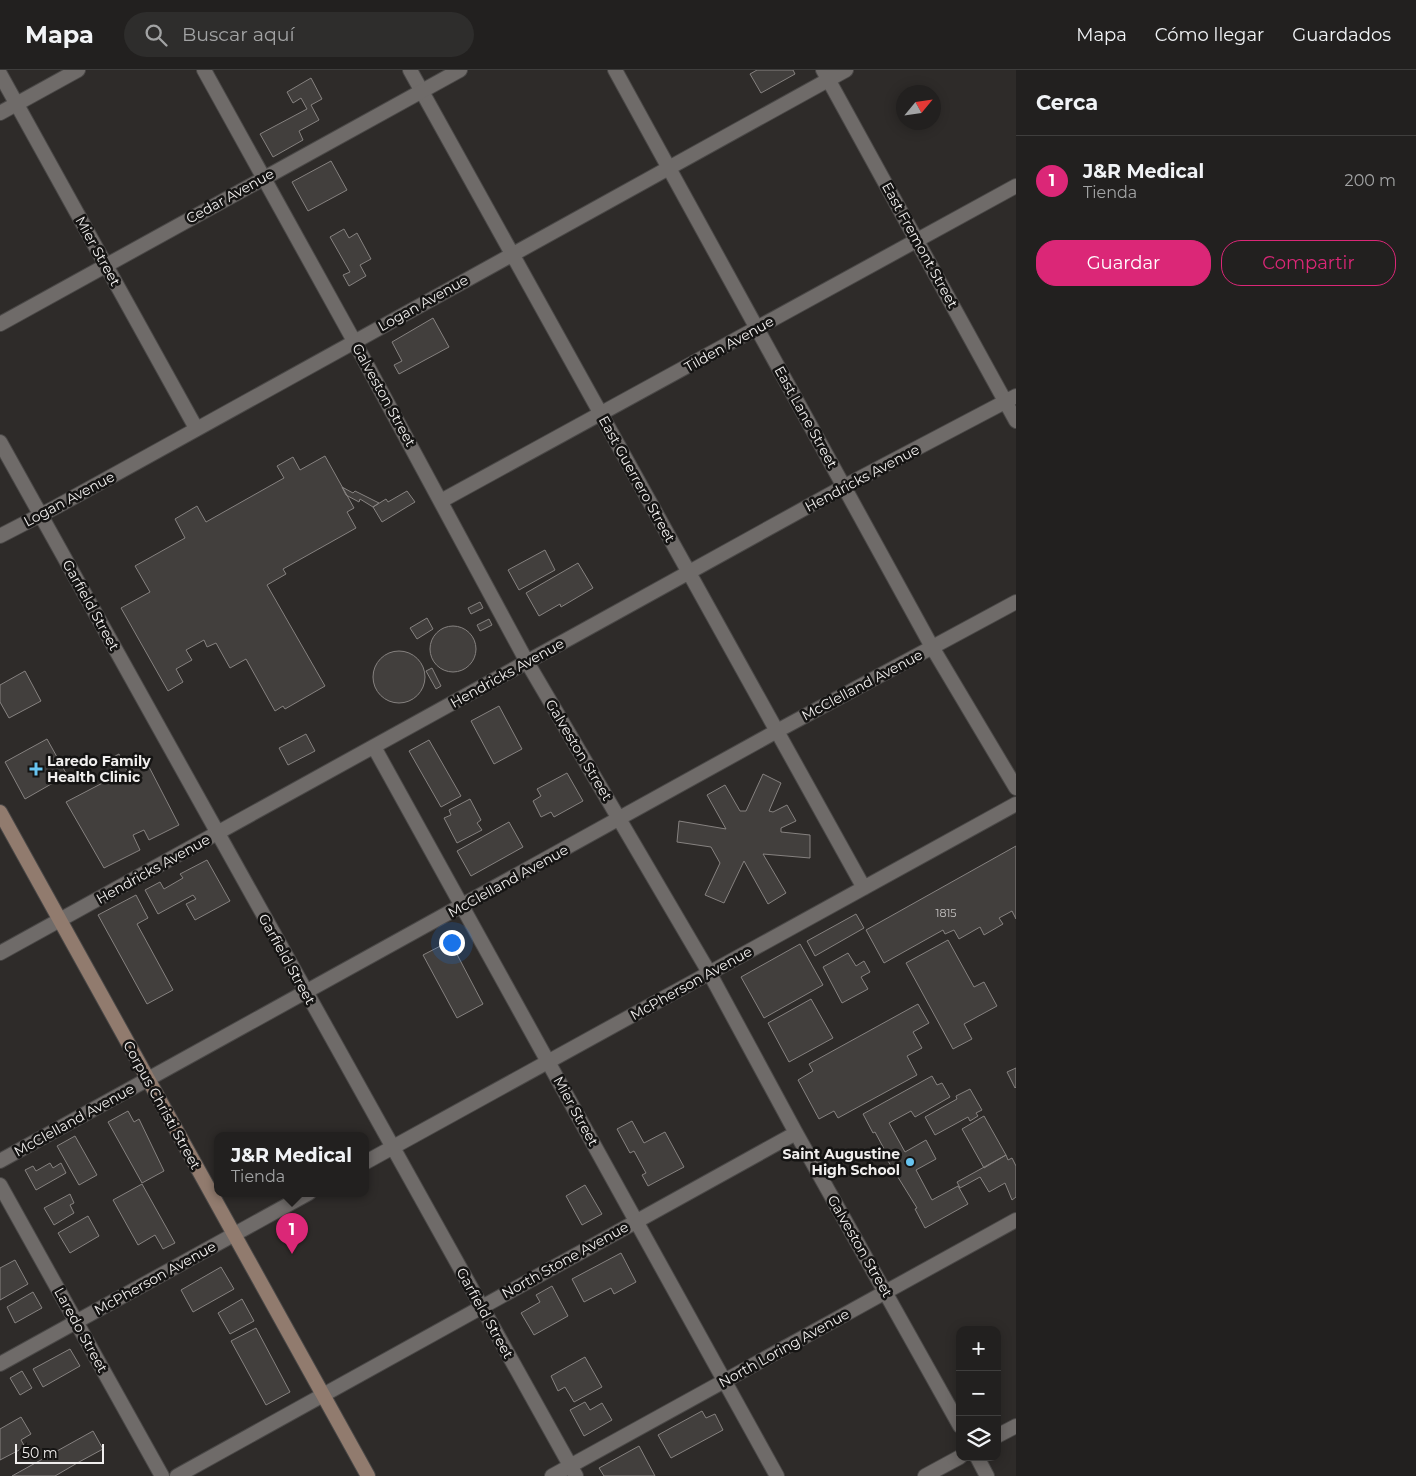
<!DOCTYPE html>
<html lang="es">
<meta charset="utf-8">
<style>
body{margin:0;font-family:Montserrat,sans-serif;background:#2e2d2c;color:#f1f3f6}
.controls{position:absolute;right:15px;bottom:15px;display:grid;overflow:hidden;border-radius:10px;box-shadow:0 2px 12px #0003}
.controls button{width:45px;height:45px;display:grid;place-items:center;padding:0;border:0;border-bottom:1px solid #3f3e3d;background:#22201f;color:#f1f3f6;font:25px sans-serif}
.compass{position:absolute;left:896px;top:15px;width:45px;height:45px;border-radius:50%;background:#22201f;box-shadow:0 2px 12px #0003;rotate:61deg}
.scale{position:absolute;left:15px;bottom:12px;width:89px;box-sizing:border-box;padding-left:5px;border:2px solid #f0eeed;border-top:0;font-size:14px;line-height:18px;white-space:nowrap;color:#f0eeed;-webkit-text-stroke:4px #151413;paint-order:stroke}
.you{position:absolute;left:451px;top:872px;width:18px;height:18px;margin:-12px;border:4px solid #fff;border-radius:50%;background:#1a73e8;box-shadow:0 0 0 8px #1a73e833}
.badge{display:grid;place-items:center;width:32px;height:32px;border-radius:50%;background:#db2777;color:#fff;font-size:16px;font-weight:700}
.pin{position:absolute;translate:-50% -41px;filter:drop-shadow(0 1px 2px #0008)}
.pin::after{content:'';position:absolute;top:26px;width:18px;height:15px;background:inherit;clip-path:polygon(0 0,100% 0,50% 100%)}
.popup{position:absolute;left:214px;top:1062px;width:155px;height:65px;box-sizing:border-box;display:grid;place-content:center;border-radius:10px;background:#22201f;filter:drop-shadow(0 1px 4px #0005);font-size:16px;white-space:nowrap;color:#a2a3a4}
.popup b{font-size:19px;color:#f1f3f6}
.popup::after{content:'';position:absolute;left:50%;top:100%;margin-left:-10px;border:10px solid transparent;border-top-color:#22201f}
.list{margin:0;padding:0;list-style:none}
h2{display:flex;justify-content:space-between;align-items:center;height:65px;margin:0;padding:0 20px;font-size:21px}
h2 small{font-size:16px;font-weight:400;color:#a2a3a4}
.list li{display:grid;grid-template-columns:32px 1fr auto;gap:15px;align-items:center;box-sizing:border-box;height:90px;padding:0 20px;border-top:1px solid #3f3e3d}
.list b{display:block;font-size:19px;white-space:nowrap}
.list p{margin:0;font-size:16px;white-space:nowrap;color:#a2a3a4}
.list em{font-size:16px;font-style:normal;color:#a2a3a4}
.actions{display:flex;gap:10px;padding:15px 20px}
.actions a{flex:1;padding:11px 0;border:1px solid #db2777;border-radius:20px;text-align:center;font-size:18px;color:#db2777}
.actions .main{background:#db2777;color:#fff}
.icon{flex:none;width:28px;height:28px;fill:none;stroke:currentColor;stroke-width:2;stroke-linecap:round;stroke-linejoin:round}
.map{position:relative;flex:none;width:1016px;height:1406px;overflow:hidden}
header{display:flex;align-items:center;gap:30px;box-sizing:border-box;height:70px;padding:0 25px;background:#22201f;border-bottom:1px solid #3f3e3d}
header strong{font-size:24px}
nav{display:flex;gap:28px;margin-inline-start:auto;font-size:18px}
.search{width:350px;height:45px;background:#2e2d2c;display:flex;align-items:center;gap:12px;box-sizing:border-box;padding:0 18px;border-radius:28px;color:#a2a3a4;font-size:19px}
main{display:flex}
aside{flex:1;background:#22201f}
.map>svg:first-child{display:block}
</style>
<header>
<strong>Mapa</strong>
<div class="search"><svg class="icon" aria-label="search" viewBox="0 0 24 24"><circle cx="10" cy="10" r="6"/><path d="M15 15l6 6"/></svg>Buscar aquí</div>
<nav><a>Mapa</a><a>Cómo llegar</a><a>Guardados</a></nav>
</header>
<main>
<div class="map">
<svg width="1016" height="1406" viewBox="0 0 1016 1406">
<rect width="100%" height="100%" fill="#2e2b29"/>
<path fill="#423f3d" stroke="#868280" d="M757 0H793L795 4 761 23 750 4Z
M311 8 322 29 311 35 319 50 299 61 303 70 273 87 260 64 307 39 301 28 293 33 287 22Z
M331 91 347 120 308 141 292 112Z
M344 159 349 168 357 163 371 189 360 195 366 206 349 216 343 205 350 202 330 167Z
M433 248 449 277 399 304 394 295 402 291 392 272Z
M325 386 354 438 347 442 356 458 283 499 286 504 267 515 325 616 285 639 283 636 275 641 246 589 230 598 216 573 207 577 204 570 186 580 192 590 176 599 183 612 168 621 121 538 150 522 135 496 185 468 175 449 197 436 206 452 284 408 277 396 293 387 300 400Z
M342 417 353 423 355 421 379 433 373 437 360 429 359 432 346 425Z
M407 421 415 432 382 452 373 437 386 429 388 432Z
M545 480 555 500 519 520 508 500Z
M578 493 593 518 561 537 560 534 539 546 526 523Z
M480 532 483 538 471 544 468 538Z
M427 548 433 559 417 569 410 558Z
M489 549 492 555 480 561 477 555Z
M430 579a23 23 0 1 1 46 0a23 23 0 1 1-46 0Z
M373 607a26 26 0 1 1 52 0a26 26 0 1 1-52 0Z
M432 598 441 616 436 619 426 601Z
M25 601 41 631 9 648 0 632V615Z
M499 636 522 679 494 694 471 651Z
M306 664 315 681 288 695 279 678Z
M47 669 67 705 25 729 5 692Z
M429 670 461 726 441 737 409 681Z
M119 684 127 701 146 691 179 755 149 770 144 760 133 765 140 780 104 798 66 732 116 706 107 690Z
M567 703 583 731 554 747 551 742 541 747 533 731 541 726 537 719Z
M763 704 781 713 769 741 773 742 787 735 796 751 781 758V762L810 765V788L763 784 786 823 768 834 744 791 724 833 705 825 720 793 711 777 677 772 679 751 726 759 707 725 725 715 740 741H746Z
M470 729 481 750 477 753 482 760 457 773 444 748 451 745 449 740Z
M509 752 523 777 471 806 457 781Z
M1016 776V849L1012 841 999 848 1003 854 984 865 980 857 959 869 954 860 945 864 943 860 884 893 866 860Z
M207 790 230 831 195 850 186 834 196 829 193 825 158 844 145 820 160 812 164 819 183 808 180 804Z
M136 825 148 848 137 854 173 920 147 934 98 845Z
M856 844 864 858 815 886 807 871Z
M948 870 974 917 984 912 997 936 964 954 972 969 953 979 906 893Z
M450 871 483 934 457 948 423 885Z
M800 874 823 915 764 948 741 907Z
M848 883 856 896 864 891 870 902 861 907 868 919 842 933 823 897Z
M811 929 833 968 789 992 768 953Z
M918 934 929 953 913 962 922 978 907 986 917 1005 838 1048 834 1041 819 1049 798 1010 813 1001 809 994Z
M1016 998V1017L1015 1018 1007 1002Z
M932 1006 937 1015 942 1013 950 1027 915 1047 911 1041 889 1053 905 1082 926 1070 936 1089 916 1100 932 1130 958 1116 968 1134 925 1158 915 1139 917 1138 888 1091 890 1090 875 1062 873 1063 863 1044Z
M970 1019 982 1040 976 1043 978 1046 970 1051 968 1047 935 1065 925 1047 957 1029 956 1026Z
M128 1041 134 1052 139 1049 164 1101 142 1113 108 1052Z
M984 1046 1006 1085 984 1098 962 1059Z
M632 1051 644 1073 665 1062 684 1097 648 1116 642 1105 646 1103 634 1081 630 1083 617 1059Z
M75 1066 97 1105 79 1115 57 1076Z
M1006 1085 1008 1090 1012 1088 1016 1096V1127L1012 1130 1005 1113 989 1122 980 1107 960 1118 957 1112Z
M50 1093 53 1098 61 1093 66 1103 36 1120 25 1100 33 1096 36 1101Z
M142 1114 175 1173 163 1179 155 1165 138 1175 113 1130Z
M585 1115 602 1144 582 1155 566 1126Z
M70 1124 74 1133 70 1135 74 1143 54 1155 44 1138Z
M88 1146 99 1166 70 1183 58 1163Z
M621 1183 636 1212 614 1224 611 1218 584 1232 572 1209Z
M15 1190 28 1214 0 1230V1198Z
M221 1197 234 1219 193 1242 181 1220Z
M552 1216 568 1246 534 1265 521 1243 540 1232 536 1225Z
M33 1222 42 1238 15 1253 7 1237Z
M242 1229 254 1251 230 1264 218 1243Z
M256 1258 290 1322 266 1335 231 1271Z
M70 1279 80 1296 43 1317 33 1299Z
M585 1287 602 1317 574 1332 565 1317 558 1321 551 1306Z
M22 1301 32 1318 20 1325 10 1308Z
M585 1332 590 1340 602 1333 612 1350 584 1366 570 1340Z
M702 1341 706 1348 715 1344 723 1360 671 1388 658 1365Z
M21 1347 31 1364 21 1370 25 1377 0 1390V1359Z
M93 1361 103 1379 79 1392 55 1406H12Z
M639 1376 655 1406H604L599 1398Z"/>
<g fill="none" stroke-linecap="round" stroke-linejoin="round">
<defs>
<path id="minor" d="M204 0 354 271 527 592 710 904 796 1063 960 1356
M410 0 864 818
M615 0 932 577 1016 718
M823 0 1016 351
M0 4 196 358
M0 43 78 0
M0 372 576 1406
M441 431 1016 116
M0 466 56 437 846 0
M374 677 777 1406
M0 883 845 416 1016 326
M0 1091 777 661 1016 532
M366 1092 1016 734
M0 1115 162 1406
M0 1294 309 1123
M997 1366 1016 1356
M977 1387 987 1406
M177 1406 796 1063
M552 1406 1016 1150
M925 1406 960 1387"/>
<path id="tertiary" d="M0 254 460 0"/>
<path id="secondary" d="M0 742 368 1406"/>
</defs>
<use href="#minor" stroke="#4a4847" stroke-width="16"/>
<use href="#tertiary" stroke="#4a4847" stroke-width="16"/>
<use href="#secondary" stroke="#4a4847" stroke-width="16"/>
<use href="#minor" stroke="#6f6b69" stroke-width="14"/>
<use href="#tertiary" stroke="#6f6b69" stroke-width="14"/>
<use href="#secondary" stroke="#917b6e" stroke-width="14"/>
</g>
<g fill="#68c4f0" stroke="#151413" stroke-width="2">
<path d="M33.5 691.5h5v5h5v5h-5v5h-5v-5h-5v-5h5z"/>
<circle cx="910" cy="1092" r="5"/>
</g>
<g text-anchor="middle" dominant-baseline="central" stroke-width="5" stroke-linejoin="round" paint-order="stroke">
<g font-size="11" fill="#c4c2c1">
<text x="946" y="843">1815</text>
</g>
<g font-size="14" fill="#f0eeed" stroke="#151413">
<text transform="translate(230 126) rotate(-29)">Cedar Avenue</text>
<text transform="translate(920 175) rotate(61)">East Fremont Street</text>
<text transform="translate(98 181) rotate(61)">Mier Street</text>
<text transform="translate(423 233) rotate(-29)">Logan Avenue</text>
<text transform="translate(729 274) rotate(-29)">Tilden Avenue</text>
<text transform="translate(384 325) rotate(61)">Galveston Street</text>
<text transform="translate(806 347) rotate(61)">East Lane Street</text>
<text transform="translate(862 408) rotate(-28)">Hendricks Avenue</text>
<text transform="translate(637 409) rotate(61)">East Guerrero Street</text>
<text transform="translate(69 429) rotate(-28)">Logan Avenue</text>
<text transform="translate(91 535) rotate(61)">Garfield Street</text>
<text transform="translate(507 603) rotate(-29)">Hendricks Avenue</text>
<text transform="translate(862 615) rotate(-28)">McClelland Avenue</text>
<text transform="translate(579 680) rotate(59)">Galveston Street</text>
<text transform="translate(153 799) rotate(-29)">Hendricks Avenue</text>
<text transform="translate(508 811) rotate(-29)">McClelland Avenue</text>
<text transform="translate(287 889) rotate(61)">Garfield Street</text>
<text transform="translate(691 913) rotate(-29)">McPherson Avenue</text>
<text transform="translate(162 1035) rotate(61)">Corpus Christi Street</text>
<text transform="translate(576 1041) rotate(61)">Mier Street</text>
<text transform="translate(74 1050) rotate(-29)">McClelland Avenue</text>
<text transform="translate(860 1176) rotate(60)">Galveston Street</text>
<text transform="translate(565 1190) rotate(-29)">North Stone Avenue</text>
<text transform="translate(155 1208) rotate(-29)">McPherson Avenue</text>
<text transform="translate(485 1243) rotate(61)">Garfield Street</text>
<text transform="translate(81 1260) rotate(61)">Laredo Street</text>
<text transform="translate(784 1278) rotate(-29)">North Loring Avenue</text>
</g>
<g font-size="14" font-weight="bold" fill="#f0eeed" stroke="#151413" text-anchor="start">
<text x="47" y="691">Laredo Family<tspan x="47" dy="16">Health Clinic</tspan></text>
<text x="900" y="1084" text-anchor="end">Saint Augustine<tspan x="900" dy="16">High School</tspan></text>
</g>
</g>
</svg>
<div class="controls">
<button>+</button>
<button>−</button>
<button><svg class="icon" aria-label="layers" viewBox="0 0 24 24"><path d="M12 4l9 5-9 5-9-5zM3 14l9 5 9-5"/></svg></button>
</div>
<svg class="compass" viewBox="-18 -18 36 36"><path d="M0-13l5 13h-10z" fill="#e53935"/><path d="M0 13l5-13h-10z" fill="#a2a3a4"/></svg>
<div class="scale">50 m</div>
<div class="you"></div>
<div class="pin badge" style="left:292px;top:1184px">1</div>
<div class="popup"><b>J&amp;R Medical</b>Tienda</div>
</div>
<aside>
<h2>Cerca<small></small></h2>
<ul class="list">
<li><span class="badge">1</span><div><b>J&amp;R Medical</b><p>Tienda</p></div><em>200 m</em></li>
</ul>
<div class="actions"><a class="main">Guardar</a><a>Compartir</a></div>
</aside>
</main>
